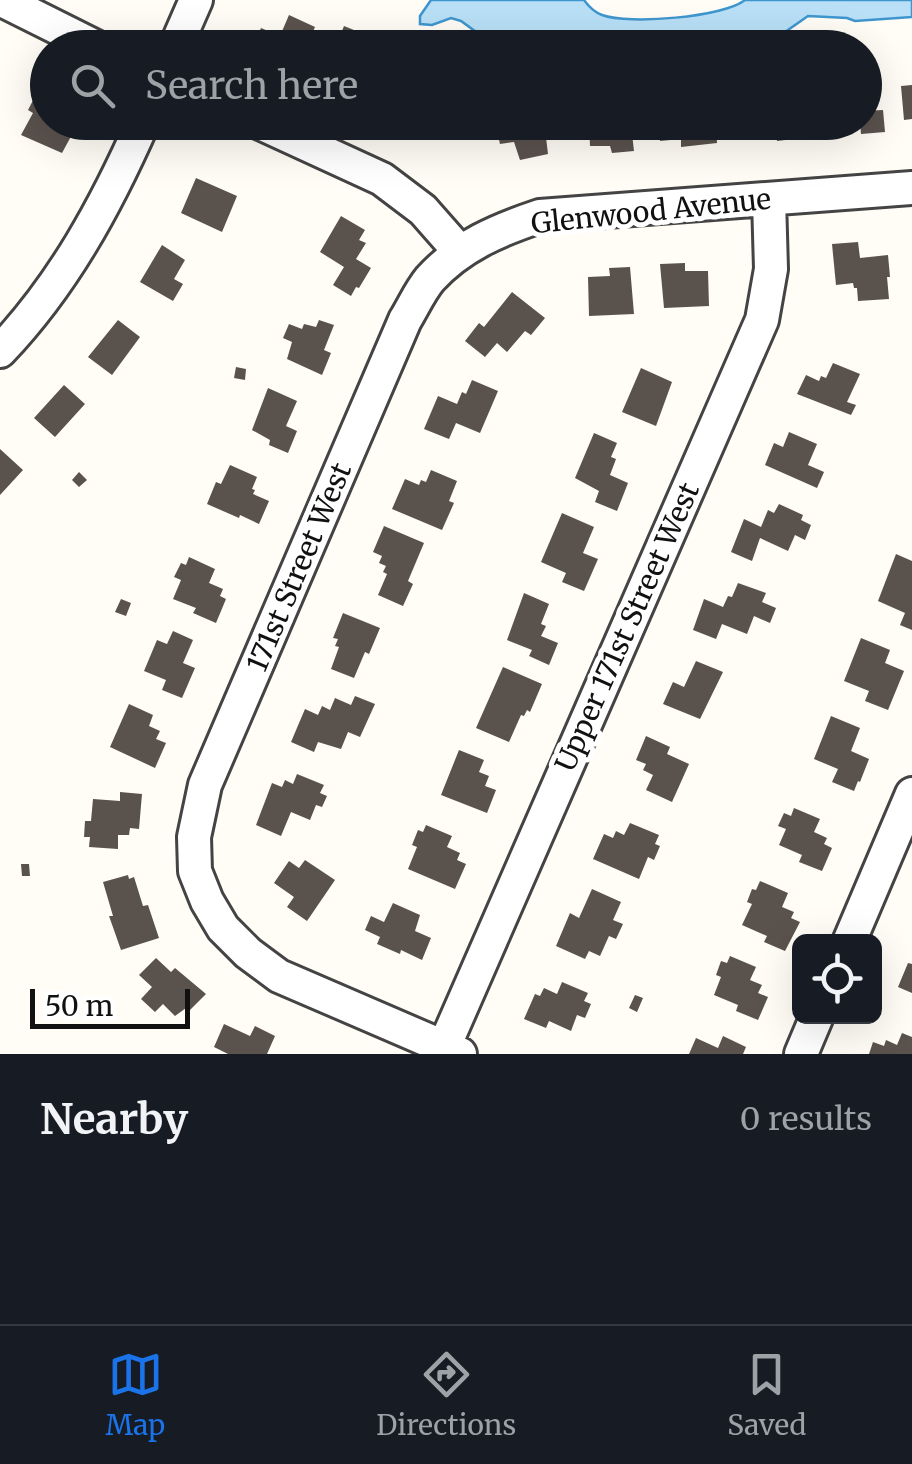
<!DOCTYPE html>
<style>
body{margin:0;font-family:Merriweather,serif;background:#242831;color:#f1f3f6}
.controls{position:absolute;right:30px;bottom:30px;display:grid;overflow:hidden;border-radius:15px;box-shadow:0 10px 40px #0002}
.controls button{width:90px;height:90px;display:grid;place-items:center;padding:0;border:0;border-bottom:2px solid #363941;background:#171b24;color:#f1f3f6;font:50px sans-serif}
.scale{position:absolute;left:30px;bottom:25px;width:160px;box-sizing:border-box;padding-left:10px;border:5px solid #111;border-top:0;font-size:28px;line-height:35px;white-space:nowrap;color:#111;-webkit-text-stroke:8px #fff;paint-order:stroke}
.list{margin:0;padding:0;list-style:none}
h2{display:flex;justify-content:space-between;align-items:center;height:130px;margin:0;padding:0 40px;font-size:42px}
h2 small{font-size:32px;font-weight:400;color:#9ea1a6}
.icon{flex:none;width:55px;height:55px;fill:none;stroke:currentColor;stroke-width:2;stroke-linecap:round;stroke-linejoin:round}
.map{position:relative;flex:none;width:912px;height:1054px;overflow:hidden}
.search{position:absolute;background:#171b24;box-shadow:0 10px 40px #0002;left:30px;right:30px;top:30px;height:110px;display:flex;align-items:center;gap:25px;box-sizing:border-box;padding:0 35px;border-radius:55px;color:#9ea1a6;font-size:38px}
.sheet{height:270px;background:#171b24}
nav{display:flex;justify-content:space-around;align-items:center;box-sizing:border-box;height:140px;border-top:2px solid #363941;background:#171b24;font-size:28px;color:#9ea1a6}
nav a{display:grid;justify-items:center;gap:5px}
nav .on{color:#1a73e8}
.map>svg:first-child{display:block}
</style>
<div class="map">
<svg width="912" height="1054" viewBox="0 0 912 1054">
<rect width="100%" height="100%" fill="#fffdf5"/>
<path fill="#b9e0f7" stroke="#3f96cf" stroke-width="2.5" d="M431 0H584C589 7 594 12 602 15 629 25 724 17 745 0H912V17L855 21 847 18 808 16 765 46 752 47 524 48 492 36 479 34 461 21 451 18 432 25 420 24V16Z"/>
<path fill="#5a524d" d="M289 15 315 27 306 48H252L261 28 280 36Z
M344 26 354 30 349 40 340 36Z
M42 83 48 86V122H66L75 129 62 153 21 135 33 113 28 110Z
M912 85V119L904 120 901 86Z
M883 110 885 132 861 134 860 122H864V111Z
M423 122H443L437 138 420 130Z
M495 122H536L537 130 545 129 548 154 520 160 514 142 500 144Z
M589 122H625V125H631L634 151 612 153 610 146H590Z
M659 122H716L717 143 681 147V139L660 141Z
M742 122H770L771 125 743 128Z
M775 122H799L802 138 777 141Z
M818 122H857V125L844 126V134L819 136Z
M196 178 237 196 222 232 181 213Z
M341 216 365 230 359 240 366 243 356 259 371 268 359 288 356 287 351 296 333 285 344 267 320 252Z
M858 242 860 258 888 255 890 277H887L889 299 858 301 857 288H854L853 283 836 285 832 244Z
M162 245 185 260 174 279 183 284 173 301 140 282Z
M685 263V271H708L709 306 664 308 660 264Z
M630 267 634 314 589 316 588 277 610 276 609 268Z
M512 292 545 318 531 335 525 331 507 352 497 343 485 357 465 341 479 323 484 327Z
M118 320 140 337 112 375 88 357Z
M319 320 334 325 324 350 331 353 322 375 287 359 292 342 283 338 289 324 302 329 304 324 316 327Z
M833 363 860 374 847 402 856 405 851 415 797 394 806 375 819 381 821 376 826 378Z
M236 367 246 369 245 380 234 378Z
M641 368 672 382 656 426 622 412Z
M472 380 498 391 480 433 456 423 449 439 424 429 438 396 457 404 462 392 466 394Z
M64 385 85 404 55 437 34 418Z
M268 388 297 401 286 426 297 431 288 453 269 445 270 440 252 430Z
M789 432 817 444 808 465 824 472 817 488 765 465 774 443 783 447Z
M594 433 617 443 611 457 616 459 610 475 628 483 617 511 595 502 599 491 575 478Z
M0 449 23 470 0 495Z
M230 465 257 477 252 489 255 490 253 494 269 501 259 524 240 515 239 518 207 504 216 482 221 484Z
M431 470 457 481 449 501 454 503 442 530 392 509 405 479 419 485 421 480 426 482Z
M79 472 87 480 79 487 72 480Z
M779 504 803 515 801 520 811 525 805 540 795 535 788 551 760 538 752 561 731 552 744 519 761 527 768 510 774 513Z
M562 513 594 527 583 553 598 559 584 591 562 582 566 573 541 562Z
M384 526 424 543 408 581 413 584 403 606 378 595 387 574 383 572 386 566 379 563 382 556 373 552Z
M896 554 912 561V630L900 625 905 613 878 601Z
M189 557 215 569 209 583 223 589 220 596 226 599 216 623 193 613 196 608 173 599 181 580 174 577 181 563 186 565Z
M738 583 766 593 762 602 776 608 770 623 754 616 747 634 722 624 716 639 693 630 704 599 723 607 728 596 732 597Z
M524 593 549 604 541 624 546 626 541 636 558 643 549 665 529 656 532 650 507 640Z
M121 599 131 603 126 616 115 612Z
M343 613 380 628 369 654 365 652 354 678 331 669 339 647 335 646 338 639 333 638Z
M173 631 193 640 183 663 195 668 182 698 162 690 166 680 144 671 157 640 167 644Z
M861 638 890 650 885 663 904 671 888 710 865 701 869 691 844 681Z
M696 661 723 672 700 719 663 704 673 682 684 687Z
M503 667 542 684 530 712 527 710 524 716 521 715 509 742 476 728Z
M355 696 375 704 360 737 348 732 341 749 318 742 314 752 291 742 305 709 318 715 322 706 330 710 335 698 351 705Z
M129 704 153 715 149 726 160 731 156 739 166 743 155 768 110 747Z
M831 716 860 728 851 751 869 759 860 782 858 781 854 791 832 782 838 769 814 759Z
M646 736 670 747 667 754 689 764 672 802 646 790 653 775 643 770 646 764 636 760Z
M459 750 484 760 479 772 489 776 485 786 496 790 487 813 441 795Z
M297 774 324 785 320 793 327 796 322 807 316 805 310 820 291 812 281 836 256 825 272 783 282 787 285 780 293 784Z
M120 792 142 794 139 829 130 828 129 835H118V849L89 847 90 837H84L85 821H91L93 799 120 801Z
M794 808 820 819 814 832 827 838 824 844 832 848 822 871 799 862 802 855 779 845 786 829 778 826 784 813 791 816Z
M630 823 659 835 655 844 660 846 654 860 648 857 639 879 593 859 604 834 613 838 616 831 624 835Z
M426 825 452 836 447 847 460 853 457 860 466 864 455 889 408 869 417 847 412 845 418 830 423 832Z
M305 860 335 880 307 921 287 907 294 897 274 883 289 861 299 868Z
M21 864H29L30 876H22Z
M128 875 129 879 134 877 143 906 148 905 159 938 121 950 109 916H113L103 882Z
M760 881 788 893 782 907 794 912 791 918 800 922 785 951 764 942 767 936 742 925 752 904 747 902 752 889 756 890Z
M592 889 621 902 613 920 623 924 616 939 609 936 600 956 589 951 585 959 556 946 570 913 579 918Z
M393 903 420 915 415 931 431 938 422 960 401 950 400 954 377 944 380 937 365 930 371 916 384 922Z
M730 956 756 967 750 980 762 985 758 993 768 997 758 1020 736 1011 738 1005 714 995 721 977 716 975 721 961 727 963Z
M156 958 171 972 175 968 206 994 189 1011 186 1008 175 1016 163 1004 155 1012 141 999 152 987 139 975Z
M908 963 912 964V993L898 987Z
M562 982 588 993 584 1001 591 1004 585 1018 577 1015 571 1031 549 1021 546 1028 524 1019 535 994 540 996 544 988 557 994Z
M635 995 643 998 637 1012 629 1008Z
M224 1024 250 1036 255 1026 275 1036 267 1054H228L214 1047Z
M902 1033 912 1037V1054H869L873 1042 884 1046 886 1040 897 1045Z
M723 1036 746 1047 743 1054H689L696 1038 718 1048Z"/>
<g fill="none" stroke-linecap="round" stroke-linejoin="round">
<defs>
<path id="minor" d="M2 0 98 48
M175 48 196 0
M258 122 382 179 423 210 460 252
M0 351C63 285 106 206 143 122
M849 942 912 794
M444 1047 762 320 771 269 769 199
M460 1054 279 976 248 953 223 928 207 901 195 871 194 837 205 785 405 320C413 307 420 291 430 279 460 246 498 230 540 216L912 188
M801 1054 817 1016"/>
</defs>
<use href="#minor" stroke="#444" stroke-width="38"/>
<use href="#minor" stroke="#fff" stroke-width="32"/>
</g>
<g text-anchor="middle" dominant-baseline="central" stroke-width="10" stroke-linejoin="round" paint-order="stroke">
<g font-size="28" fill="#111" stroke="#fff">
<text transform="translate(651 211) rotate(-6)">Glenwood Avenue</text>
<text transform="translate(299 567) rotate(-67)">171st Street West</text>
<text transform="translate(627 627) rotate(-66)">Upper 171st Street West</text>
</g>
</g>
</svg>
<div class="controls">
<button><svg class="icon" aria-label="locate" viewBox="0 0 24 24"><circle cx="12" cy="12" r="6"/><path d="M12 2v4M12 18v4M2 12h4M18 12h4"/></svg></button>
</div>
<div class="scale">50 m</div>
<div class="search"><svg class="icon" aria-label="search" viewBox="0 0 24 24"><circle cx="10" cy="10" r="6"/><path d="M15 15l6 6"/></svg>Search here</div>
</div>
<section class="sheet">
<h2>Nearby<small>0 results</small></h2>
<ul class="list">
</ul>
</section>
<nav>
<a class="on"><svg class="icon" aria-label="map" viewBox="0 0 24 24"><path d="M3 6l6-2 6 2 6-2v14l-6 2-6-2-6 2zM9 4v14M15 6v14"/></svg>Map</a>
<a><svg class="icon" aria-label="directions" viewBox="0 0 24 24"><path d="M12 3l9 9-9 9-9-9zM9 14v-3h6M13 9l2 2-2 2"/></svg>Directions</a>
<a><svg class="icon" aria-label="saved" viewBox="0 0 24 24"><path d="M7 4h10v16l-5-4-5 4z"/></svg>Saved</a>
</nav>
